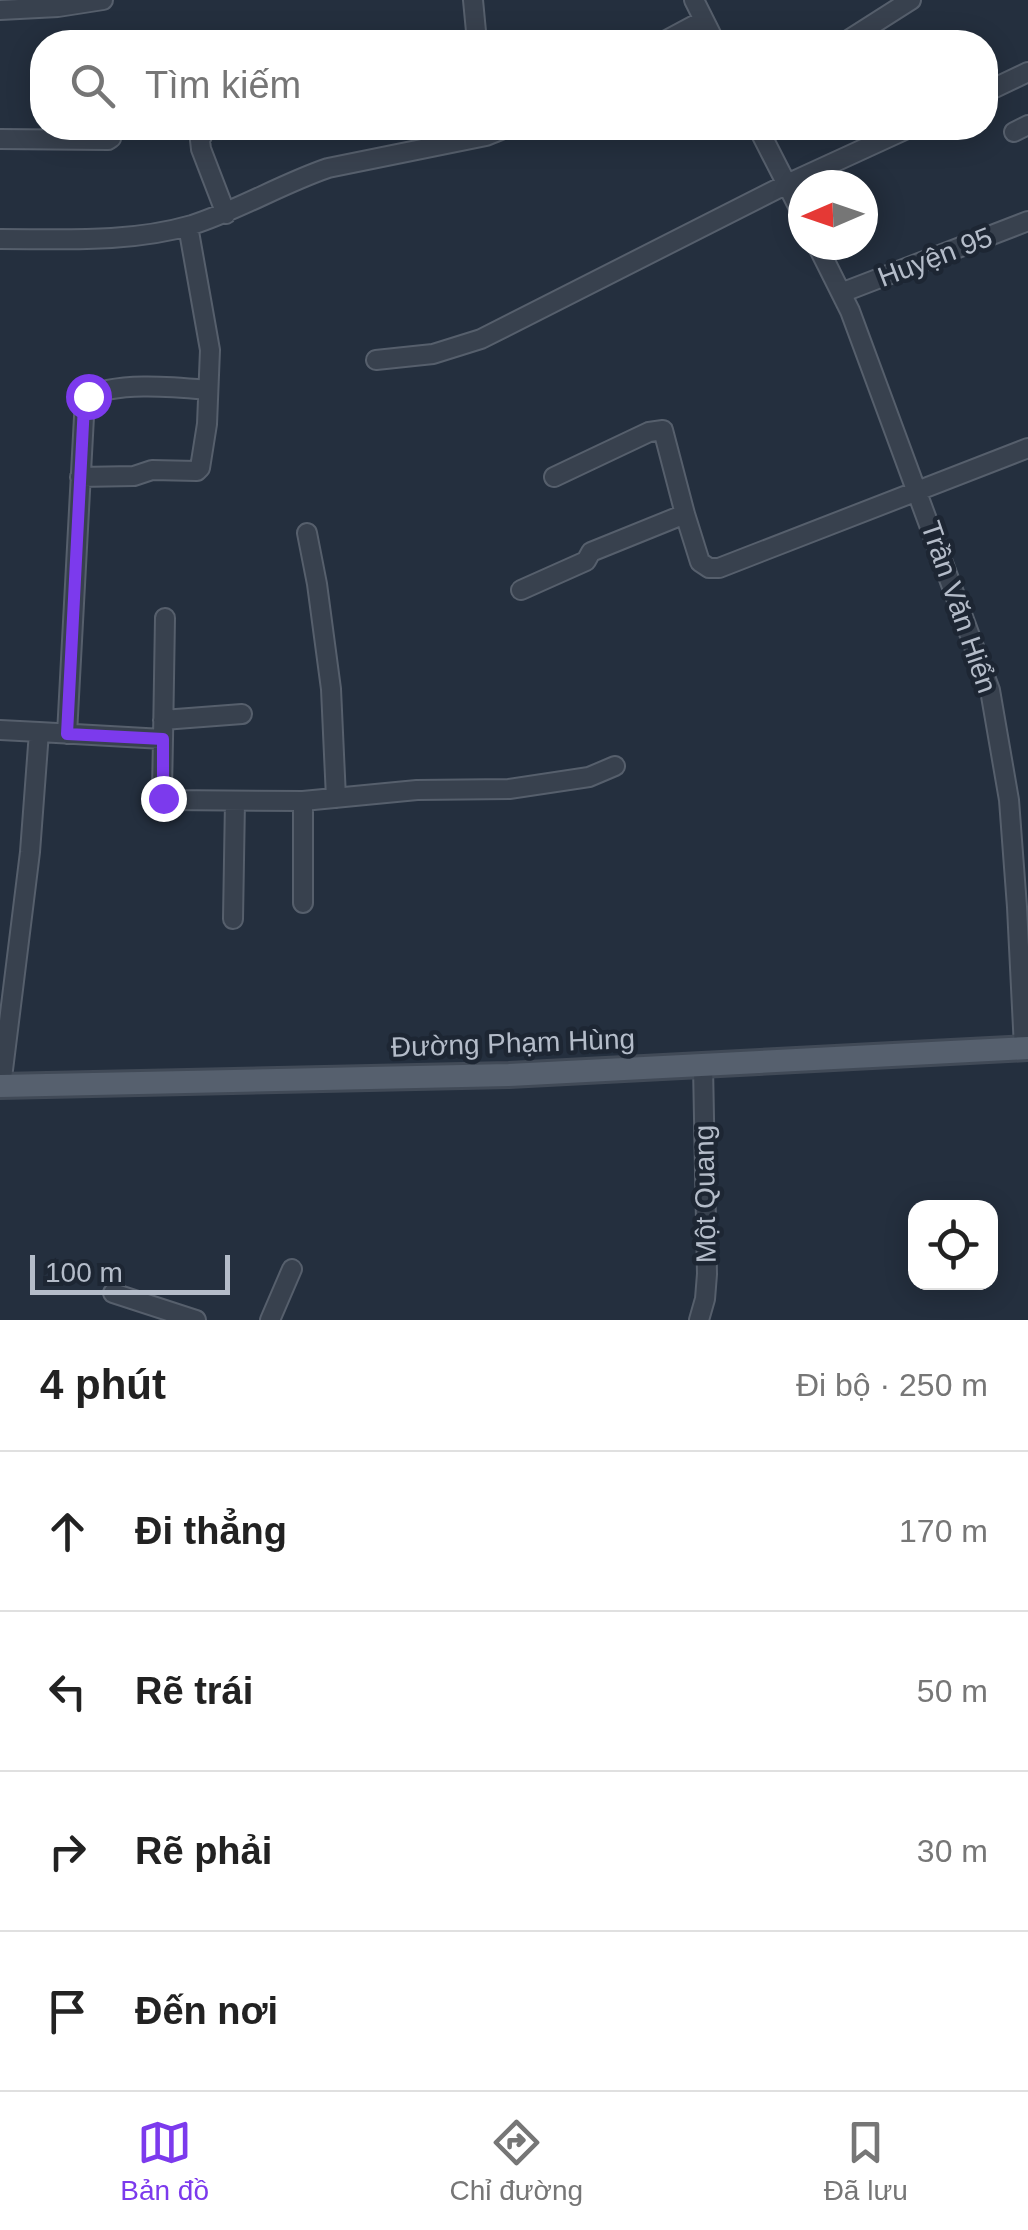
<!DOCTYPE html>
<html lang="vi">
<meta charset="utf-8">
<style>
body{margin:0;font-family:Arial,sans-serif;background:#f2f2f2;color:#222}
.controls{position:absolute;right:30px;bottom:30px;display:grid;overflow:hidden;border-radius:20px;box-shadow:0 5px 25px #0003}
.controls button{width:90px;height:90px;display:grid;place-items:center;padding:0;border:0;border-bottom:2px solid #e0e0e0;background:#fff;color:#222;font:50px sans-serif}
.compass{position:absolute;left:788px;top:170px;width:90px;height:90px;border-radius:50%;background:#fff;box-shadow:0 5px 25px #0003;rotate:268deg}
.scale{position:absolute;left:30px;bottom:25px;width:200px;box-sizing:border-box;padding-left:10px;border:5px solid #b4bcc9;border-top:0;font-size:28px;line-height:35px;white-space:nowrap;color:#b4bcc9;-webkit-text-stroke:8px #1d2633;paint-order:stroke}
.stop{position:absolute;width:30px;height:30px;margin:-22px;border:8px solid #7c3aed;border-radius:50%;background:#fff}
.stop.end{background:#7c3aed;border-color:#fff;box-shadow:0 2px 10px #0008}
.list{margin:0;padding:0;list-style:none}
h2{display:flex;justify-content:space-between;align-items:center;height:130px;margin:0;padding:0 40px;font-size:42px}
h2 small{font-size:32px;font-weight:400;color:#767676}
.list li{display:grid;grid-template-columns:65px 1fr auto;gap:30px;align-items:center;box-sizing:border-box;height:160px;padding:0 40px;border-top:2px solid #e0e0e0}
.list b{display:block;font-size:38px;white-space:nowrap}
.list em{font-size:32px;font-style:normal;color:#767676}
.icon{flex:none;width:55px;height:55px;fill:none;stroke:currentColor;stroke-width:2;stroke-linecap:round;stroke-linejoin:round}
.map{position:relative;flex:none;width:1028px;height:1320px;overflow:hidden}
.search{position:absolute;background:#fff;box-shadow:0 5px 25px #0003;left:30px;right:30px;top:30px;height:110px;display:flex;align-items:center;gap:25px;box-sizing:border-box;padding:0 35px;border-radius:40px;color:#767676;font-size:38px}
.sheet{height:770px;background:#fff}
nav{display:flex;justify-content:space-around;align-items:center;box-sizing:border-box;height:140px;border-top:2px solid #e0e0e0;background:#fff;font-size:28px;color:#767676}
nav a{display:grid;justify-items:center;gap:5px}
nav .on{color:#7c3aed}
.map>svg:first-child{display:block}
</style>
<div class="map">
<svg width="1028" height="1320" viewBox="0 0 1028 1320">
<rect width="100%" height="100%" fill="#242f3e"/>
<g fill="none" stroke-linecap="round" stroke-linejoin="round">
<defs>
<path id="minor" d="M473 0 477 42
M694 0 715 42
M58 7 103 0
M0 10 58 7 56 0
M663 42 704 20
M845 42 911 0
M986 92 1028 72
M206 128 200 140 201 149 226 214
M758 128 803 216
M1014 132 1028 125
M0 139 108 140 111 138 109 128
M0 239C64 239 130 243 192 225 239 210 281 184 328 168L486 136 506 128
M817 245 850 311 990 690 1009 800 1017 907 1024 1048
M841 293 1028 221
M376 360 433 354 481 339 787 184 909 128
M80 477 134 476 152 470 197 471 200 468 207 424 210 350 188 226
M554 477 649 432 663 430 685 514 700 562 709 568H719L1028 448
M307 533 317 584 331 689 336 798
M521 590 586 561 591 552 685 514
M163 720 242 714
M0 730 39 732 30 852 1 1086
M39 732 163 739 162 790 163 798 167 800 303 801 417 790 509 789 589 777 615 766
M67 734 85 398C114 381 175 387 208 390
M163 739 165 618
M303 801V903
M233 919 235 801
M113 1293 196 1320
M270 1320 292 1269
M699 1320 705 1299 707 1274 703 1066"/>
<path id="major" d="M0 1086 509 1075 1028 1048"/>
</defs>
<use href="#minor" stroke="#565f6c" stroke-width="22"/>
<use href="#major" stroke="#414a57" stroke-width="28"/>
<use href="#minor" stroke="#38414e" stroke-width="18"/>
<use href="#major" stroke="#56606e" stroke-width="22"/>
</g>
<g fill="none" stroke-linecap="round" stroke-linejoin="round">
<path stroke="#7c3aed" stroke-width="12" d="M88 396 84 405 67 734 163 739V798"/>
</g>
<g text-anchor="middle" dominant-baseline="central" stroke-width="9" stroke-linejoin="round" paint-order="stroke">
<g font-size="28" fill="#b4bcc9" stroke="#1d2633">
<text transform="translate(935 257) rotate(-21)">Huyện 95</text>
<text transform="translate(959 607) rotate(71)">Trần Văn Hiển</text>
<text transform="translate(513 1043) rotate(-2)">Đường Phạm Hùng</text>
<text transform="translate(705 1194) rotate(-91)">Một Quang</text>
</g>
</g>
</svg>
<div class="controls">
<button><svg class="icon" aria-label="locate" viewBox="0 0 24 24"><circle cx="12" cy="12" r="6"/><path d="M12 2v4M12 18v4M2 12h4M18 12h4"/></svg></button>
</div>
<svg class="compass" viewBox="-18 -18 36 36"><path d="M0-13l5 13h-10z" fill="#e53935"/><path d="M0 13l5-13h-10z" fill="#767676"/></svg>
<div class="scale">100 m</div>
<div class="stop" style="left:88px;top:396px"></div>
<div class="stop end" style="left:163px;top:798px"></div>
<div class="search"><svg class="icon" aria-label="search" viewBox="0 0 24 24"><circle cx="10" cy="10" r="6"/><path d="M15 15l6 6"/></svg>Tìm kiếm</div>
</div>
<section class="sheet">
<h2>4 phút<small>Đi bộ · 250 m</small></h2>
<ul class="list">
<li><svg class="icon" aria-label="ahead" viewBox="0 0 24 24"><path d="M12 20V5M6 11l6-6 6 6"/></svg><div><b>Đi thẳng</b></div><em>170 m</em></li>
<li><svg class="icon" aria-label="left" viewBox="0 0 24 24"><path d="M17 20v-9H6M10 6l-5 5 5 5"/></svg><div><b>Rẽ trái</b></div><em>50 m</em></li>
<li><svg class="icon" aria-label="right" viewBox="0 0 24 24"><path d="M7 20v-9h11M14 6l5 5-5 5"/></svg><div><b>Rẽ phải</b></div><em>30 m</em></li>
<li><svg class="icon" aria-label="arrive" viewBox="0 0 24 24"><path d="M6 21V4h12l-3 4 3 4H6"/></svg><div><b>Đến nơi</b></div></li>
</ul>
</section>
<nav>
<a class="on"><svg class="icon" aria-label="map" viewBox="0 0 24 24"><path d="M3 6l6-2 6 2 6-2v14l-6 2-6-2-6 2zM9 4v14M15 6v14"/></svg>Bản đồ</a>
<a><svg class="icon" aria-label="directions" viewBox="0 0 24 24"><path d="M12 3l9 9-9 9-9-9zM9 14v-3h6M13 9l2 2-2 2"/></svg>Chỉ đường</a>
<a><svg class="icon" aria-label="saved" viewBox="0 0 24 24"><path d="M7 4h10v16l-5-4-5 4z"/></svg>Đã lưu</a>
</nav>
